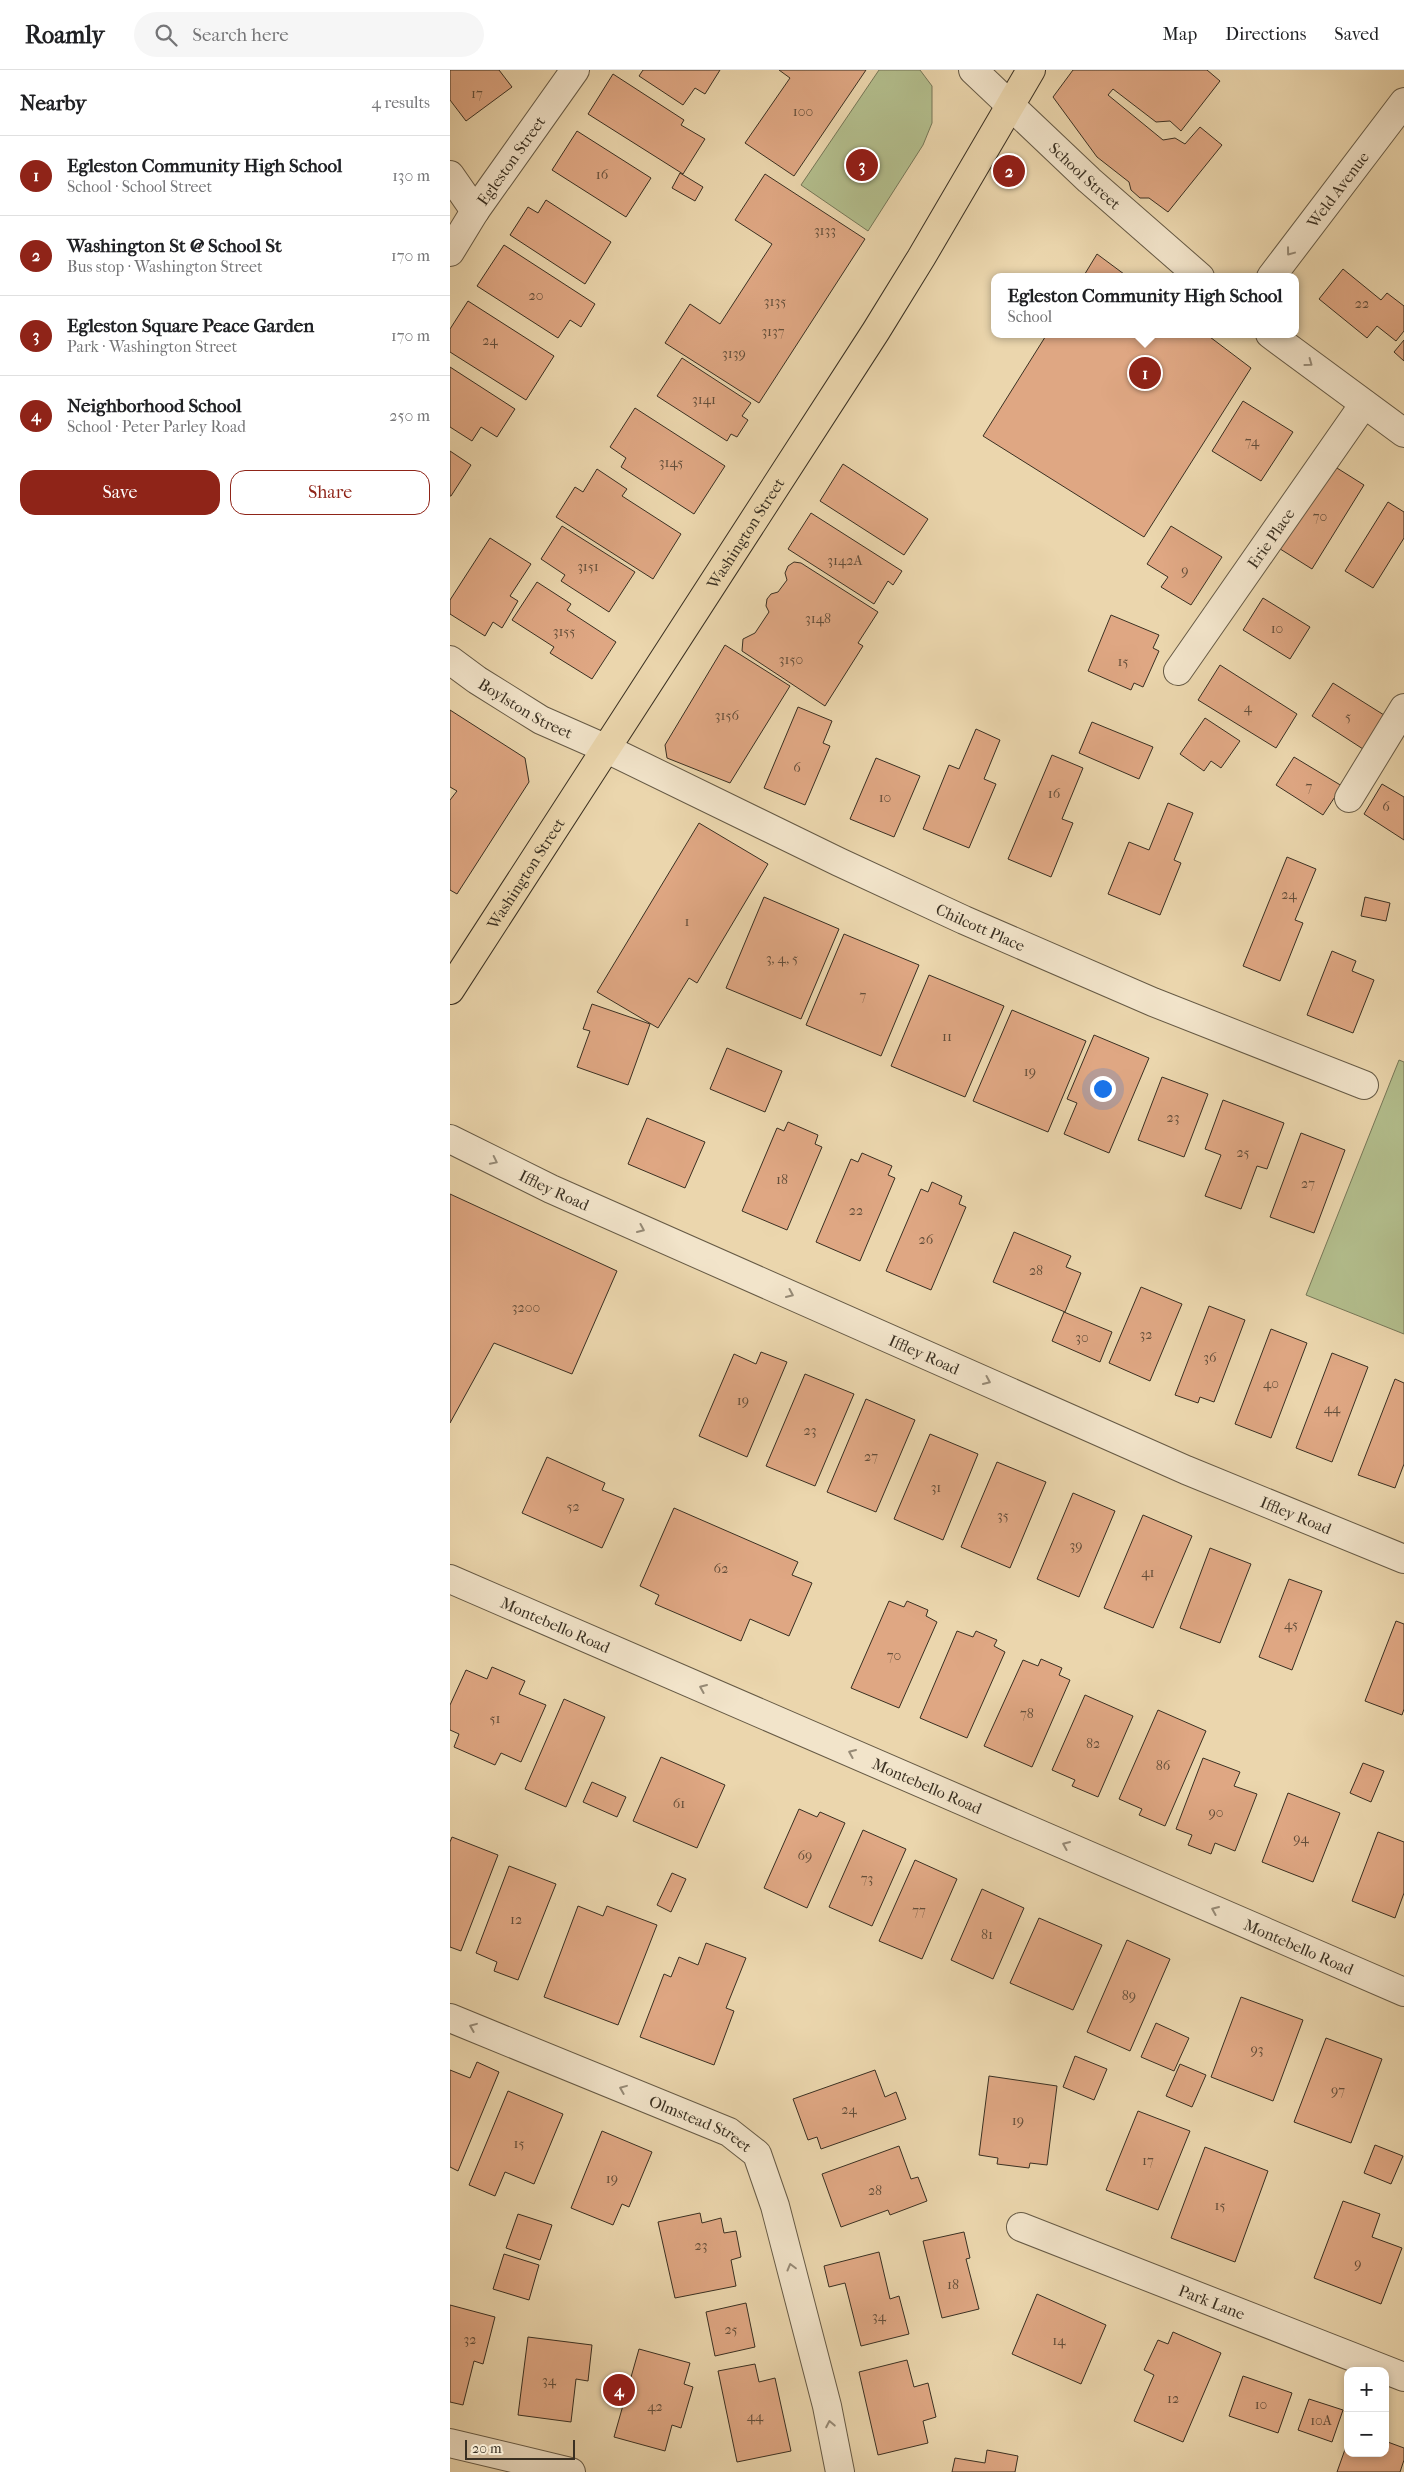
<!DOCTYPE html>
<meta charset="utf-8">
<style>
body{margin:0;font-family:"IM FELL French Canon",serif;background:#f6f6f6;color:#202124}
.controls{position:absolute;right:15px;bottom:15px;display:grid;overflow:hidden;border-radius:10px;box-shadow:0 2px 8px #0003}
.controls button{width:45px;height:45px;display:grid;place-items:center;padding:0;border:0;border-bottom:1px solid #e0e0e0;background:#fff;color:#202124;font:25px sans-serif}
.scale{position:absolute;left:15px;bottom:12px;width:110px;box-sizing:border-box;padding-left:5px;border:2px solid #3a3022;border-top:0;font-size:14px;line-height:18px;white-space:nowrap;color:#3a3022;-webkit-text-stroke:4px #f2e4ca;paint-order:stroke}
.you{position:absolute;left:652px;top:1018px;width:18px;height:18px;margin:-12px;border:4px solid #fff;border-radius:50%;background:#1a73e8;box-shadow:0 0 0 8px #1a73e833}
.badge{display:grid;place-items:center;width:32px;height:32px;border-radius:50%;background:#8f2418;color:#fff;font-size:16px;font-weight:700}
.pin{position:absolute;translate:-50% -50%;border:2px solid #fff;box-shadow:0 1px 5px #0006}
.popup{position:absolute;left:541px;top:203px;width:308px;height:65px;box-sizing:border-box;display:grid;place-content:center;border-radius:10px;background:#fff;filter:drop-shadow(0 1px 4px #0005);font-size:16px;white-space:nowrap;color:#757577}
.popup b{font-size:19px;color:#202124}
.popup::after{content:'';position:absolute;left:50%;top:100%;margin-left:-10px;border:10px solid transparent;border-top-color:#fff}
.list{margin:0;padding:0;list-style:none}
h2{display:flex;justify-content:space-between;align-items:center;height:65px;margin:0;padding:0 20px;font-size:21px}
h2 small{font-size:16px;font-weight:400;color:#757577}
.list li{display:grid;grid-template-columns:32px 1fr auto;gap:15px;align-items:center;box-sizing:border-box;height:80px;padding:0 20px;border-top:1px solid #e0e0e0}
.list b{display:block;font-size:19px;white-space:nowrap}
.list p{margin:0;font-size:16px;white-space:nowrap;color:#757577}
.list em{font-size:16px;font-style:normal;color:#757577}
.actions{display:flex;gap:10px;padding:15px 20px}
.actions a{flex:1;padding:11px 0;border:1px solid #8f2418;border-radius:15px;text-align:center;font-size:18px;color:#8f2418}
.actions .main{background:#8f2418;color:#fff}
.icon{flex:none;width:28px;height:28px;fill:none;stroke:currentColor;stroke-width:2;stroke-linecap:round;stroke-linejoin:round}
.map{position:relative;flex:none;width:954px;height:2402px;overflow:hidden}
header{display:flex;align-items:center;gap:30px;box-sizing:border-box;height:70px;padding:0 25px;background:#fff;border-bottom:1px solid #e0e0e0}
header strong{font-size:24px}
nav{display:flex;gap:28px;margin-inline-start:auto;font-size:18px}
.search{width:350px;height:45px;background:#f6f6f6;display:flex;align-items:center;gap:12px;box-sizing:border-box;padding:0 18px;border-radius:28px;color:#757577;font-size:19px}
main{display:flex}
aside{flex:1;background:#fff}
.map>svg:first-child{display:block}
</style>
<header>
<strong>Roamly</strong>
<div class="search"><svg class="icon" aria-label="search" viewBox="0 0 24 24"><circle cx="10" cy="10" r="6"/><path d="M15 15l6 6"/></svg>Search here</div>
<nav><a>Map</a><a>Directions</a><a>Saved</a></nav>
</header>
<main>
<aside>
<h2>Nearby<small>4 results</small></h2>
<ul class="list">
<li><span class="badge">1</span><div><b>Egleston Community High School</b><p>School · School Street</p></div><em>130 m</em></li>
<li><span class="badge">2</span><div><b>Washington St @ School St</b><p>Bus stop · Washington Street</p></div><em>170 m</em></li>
<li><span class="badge">3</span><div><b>Egleston Square Peace Garden</b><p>Park · Washington Street</p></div><em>170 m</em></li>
<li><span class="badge">4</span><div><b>Neighborhood School</b><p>School · Peter Parley Road</p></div><em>250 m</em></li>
</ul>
<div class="actions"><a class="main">Save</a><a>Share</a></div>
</aside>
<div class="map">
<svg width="954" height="2402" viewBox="0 0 954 2402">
<rect width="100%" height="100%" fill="#ebd6ad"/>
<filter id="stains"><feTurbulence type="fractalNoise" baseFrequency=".004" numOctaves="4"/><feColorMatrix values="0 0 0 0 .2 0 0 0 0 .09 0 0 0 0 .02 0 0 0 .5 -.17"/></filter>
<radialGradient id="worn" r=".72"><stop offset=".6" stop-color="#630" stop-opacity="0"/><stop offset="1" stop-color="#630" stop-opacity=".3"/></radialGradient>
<path fill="#b3be8d" stroke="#767758" d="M429 0H470L482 16V53L473 75 418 161 351 115Z
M949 990 954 992V1264L856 1225Z"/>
<path fill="#dfa783" stroke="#3a3022" d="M0 0H49L62 17 16 51 0 30Z
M193 0H270L255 24 245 18 233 35 189 6Z
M329 0H416L344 106 295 73 340 8Z
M623 0H757L770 11 731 61 720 51 706 52 663 19 658 25 713 70 725 68 735 74 750 57 772 75 718 142 699 128H690L681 120 679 112 647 87 603 27Z
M163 4 234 50 231 55 255 69 233 104 138 44Z
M127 61 201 108 176 147 102 100Z
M230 103 253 117 245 131 222 118Z
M315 104 415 169 309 333 215 273 240 234 270 254 322 174 285 150Z
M96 130 161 172 135 214 60 165 78 137 88 143Z
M54 175 145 234 131 257 120 250 108 268 27 216Z
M647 184 678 207H633Z
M893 199 931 230 937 223 954 236V261L946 271 927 256 917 268 869 229Z
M18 231 104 286 76 330 0 282V259Z
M597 264H756L801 298 694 467 533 366Z
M954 270V291L944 282Z
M232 288 301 333 292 346 298 350 287 367 281 364 277 371 207 326Z
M0 297 65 339 47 367 31 357 22 371 0 357Z
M793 331 843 362 811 411 762 381Z
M185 338 275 396 244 444 171 397 176 388 160 377Z
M0 381 21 395 1 426H0Z
M879 393 914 415 862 499 827 477Z
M393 394 478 449 454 485 370 431Z
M147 399 177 419 172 426 231 464 203 509 106 447 125 417 133 422Z
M938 432 954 442V468L923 518 895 501Z
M361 443 452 501 443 515 438 511 424 534 338 479Z
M112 456 185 502 159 542 111 511 115 505 91 489Z
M721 456 772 487 741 535 711 517 718 507 697 494Z
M40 468 81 494 60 526 68 531 52 558 43 552 35 566 0 544V530Z
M344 492 351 493 428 542 408 573 413 576 375 636 292 581 293 569 305 563 319 542 316 536 317 529 321 524 328 522 337 510 335 503 338 496Z
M87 512 121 534 117 540 166 572 142 609 100 583 104 577 62 550Z
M813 528 860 557 840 589 793 560Z
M661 545 709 565 703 578 709 581 693 617 684 613 681 620 638 601Z
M275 575 340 616 280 713 217 688 215 675Z
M770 595 847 644 826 678 748 630Z
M883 613 934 645 913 679 862 646Z
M348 637 382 651 373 673 380 676 355 735 314 718Z
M0 640 75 688 79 712 7 824 0 820V730L7 721 0 717Z
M755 648 790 671 771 698 761 691 754 701 730 684Z
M642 652 703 677 689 709 629 683Z
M526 659 550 670 534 709 546 714 519 778 473 759 499 695 509 699Z
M602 685 633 698 612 749 623 753 601 807 558 789Z
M844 687 892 716 873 745 826 715Z
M426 688 470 706 444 767 400 749Z
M932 714 954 727V770L914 744Z
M718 733 743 743 724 790 731 793 710 845 658 824 679 772 699 780Z
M249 753 318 794 247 913 239 908 208 958 147 922Z
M837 787 866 799 845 850 853 853 830 911 793 896Z
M314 827 389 859 351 949 276 918Z
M915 827 940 833 936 851 911 846Z
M394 864 469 895 431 986 356 955Z
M882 881 906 891 902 901 924 910 903 963 857 945Z
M479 905 554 936 515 1027 441 996Z
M142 934 200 954 178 1015 127 997 140 961 133 959Z
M562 940 636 971 598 1062 523 1031Z
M644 965 699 988 659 1083 614 1064 627 1033 617 1029Z
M277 978 332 1001 315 1042 260 1019Z
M712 1007 758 1024 734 1087 688 1070Z
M773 1030 834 1053 817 1099 807 1096 791 1139 755 1126 771 1085 755 1079Z
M197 1048 255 1072 235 1118 178 1094Z
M338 1052 368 1065 365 1074 372 1077 337 1160 292 1141 327 1058 334 1061Z
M851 1063 895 1080 864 1163 820 1147Z
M412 1083 442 1096 438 1105 445 1108 410 1191 366 1172 401 1089 408 1092Z
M482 1112 512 1126 509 1134 516 1137 481 1220 436 1201 471 1119 478 1122Z
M0 1124 167 1201 122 1304 44 1273 0 1353Z
M564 1162 621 1186 616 1197 631 1203 615 1242 543 1212Z
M691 1217 732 1234 700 1311 659 1293Z
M759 1236 795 1250 764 1332 750 1327 748 1333 725 1325Z
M614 1242 662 1262 650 1292 602 1271Z
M821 1259 857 1273 821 1368 785 1354Z
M311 1282 337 1292 297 1387 249 1366 284 1284 306 1294Z
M882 1283 918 1297 882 1392 846 1378Z
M355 1304 404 1324 365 1416 316 1396Z
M945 1309 954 1313V1394L945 1418 908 1405Z
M416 1329 465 1350 426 1442 377 1422Z
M480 1364 528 1384 493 1470 444 1449Z
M97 1387 155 1413 152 1420 174 1429 152 1478 72 1443Z
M547 1392 596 1412 560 1498 511 1477Z
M623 1423 665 1441 629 1527 587 1509Z
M224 1438 348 1492 342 1505 362 1513 339 1566 300 1549 291 1571 205 1534 209 1525 190 1516Z
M693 1445 742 1466 703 1558 654 1538Z
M760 1478 801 1494 770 1573 730 1558Z
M839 1509 872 1521 842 1600 809 1587Z
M439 1531 454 1537 457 1531 478 1540 476 1546 487 1552 449 1638 401 1618Z
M946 1551 954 1554V1639L952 1645 915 1631Z
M507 1561 523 1567 526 1561 547 1570 544 1576 555 1582 517 1668 470 1648Z
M591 1589 612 1598 609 1605 620 1610 582 1697 534 1676 573 1590 588 1596Z
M42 1597 75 1611 69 1624 96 1635 71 1692 51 1683 45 1695 4 1677 9 1664 0 1660V1635L16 1600 37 1609Z
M635 1625 683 1646 648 1727 622 1716 625 1710 602 1700Z
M114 1629 155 1647 116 1737 75 1719Z
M708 1640 756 1661 715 1756 689 1745 692 1739 669 1729Z
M211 1687 275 1715 247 1778 183 1751Z
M753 1688 790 1702 784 1716 807 1724 785 1781 765 1773 761 1784 738 1775 742 1765 726 1759Z
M913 1693 934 1701 921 1732 900 1723Z
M142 1712 176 1727 167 1747 133 1732Z
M838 1723 890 1743 863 1812 812 1792Z
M349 1739 367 1747 370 1742 395 1753 357 1838 314 1818Z
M413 1760 456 1779 422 1856 379 1837Z
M928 1762 954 1772V1823L945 1848 902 1831Z
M2 1767 48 1785 11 1881 0 1877V1772Z
M465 1790 507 1809 472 1889 429 1871Z
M59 1796 106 1814 68 1910 44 1901 47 1892 26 1883Z
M222 1803 236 1809 221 1842 207 1835Z
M532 1819 574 1838 543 1909 501 1890Z
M128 1836 153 1846 157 1836 207 1855 168 1955 94 1927Z
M589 1848 652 1875 623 1940 560 1913Z
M677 1870 720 1889 680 1981 637 1962Z
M256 1873 296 1888 276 1938 284 1941 264 1995 190 1967 214 1904 221 1907 229 1887 248 1895Z
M791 1927 853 1950 823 2031 761 2007Z
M706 1953 739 1968 724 2001 691 1987Z
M876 1968 932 1989 901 2073 844 2052Z
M625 1986 657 1999 644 2030 613 2017Z
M27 1992 49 2002 8 2101 0 2097V2000L20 2008Z
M730 1994 756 2005 742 2037 716 2026Z
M425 2000 435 2027 446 2022 456 2049 371 2079 367 2067 358 2070 343 2029Z
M539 2006 607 2016 597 2095 580 2093 579 2098 547 2094 548 2088 529 2085Z
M58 2021 113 2044 84 2114 55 2102 45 2126 19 2115Z
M688 2041 740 2061 708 2140 656 2120Z
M152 2061 202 2082 179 2137 172 2134 163 2155 121 2138Z
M925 2075 953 2086 941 2114 914 2103Z
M449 2076 461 2109 468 2107 477 2131 440 2145 438 2140 391 2157 372 2104Z
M755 2077 818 2101 785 2192 721 2168Z
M893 2131 930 2144 922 2167 952 2178 931 2234 864 2208Z
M250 2143 252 2153 271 2148 274 2163 286 2161 291 2187 281 2190 286 2216 225 2228 208 2152Z
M68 2144 102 2155 90 2190 56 2178Z
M514 2162 520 2188 516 2189 529 2239 492 2248 473 2171Z
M429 2182 440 2229 449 2226 459 2264 411 2276 395 2213 379 2217 374 2196Z
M54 2184 89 2195 79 2230 43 2219Z
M587 2224 656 2255 631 2314 562 2284Z
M296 2233 305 2277 265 2286 256 2242Z
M0 2235 45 2247 33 2294 24 2291 13 2335 0 2332Z
M723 2262 771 2283 733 2372 684 2351 704 2305 694 2300 708 2270 718 2274Z
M78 2267 142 2275 138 2311 126 2309 121 2352 68 2345Z
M189 2279 240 2293 234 2314 243 2317 231 2358 222 2355 215 2381 164 2367Z
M457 2290 464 2317 478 2313 486 2347 473 2351 478 2373 428 2385 409 2302Z
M305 2294 309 2312 325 2308 341 2381 287 2392 268 2301Z
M793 2306 842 2323 828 2363 779 2346Z
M859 2329 893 2340 882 2372 848 2360Z
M898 2371V2383H935V2371L954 2378V2390L950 2402H887Z
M537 2380 568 2386 565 2402H502L505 2388 535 2393Z"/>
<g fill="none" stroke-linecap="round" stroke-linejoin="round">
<defs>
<g id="minor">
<path id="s1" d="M523 0 639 110 750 207"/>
<path d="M0 105 25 141"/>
<path id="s2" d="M0 182 25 141 125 0"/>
<path id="s3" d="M821 207 954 32"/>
<path d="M820 264 954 363"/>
<path id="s4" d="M0 590 27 610 91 650 157 679 389 792 514 850 703 932 914 1015"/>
<path id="s5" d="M728 601 914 334"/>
<path d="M899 728 954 638"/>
<path id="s6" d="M0 1069 101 1119 736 1400 954 1489"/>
<path id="s7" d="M0 1509 954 1922"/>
<path id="s8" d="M0 1948 279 2062 307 2084 325 2136 377 2336 390 2402"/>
<path id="s9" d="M571 2157 954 2307"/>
<path d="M0 2373 121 2402"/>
</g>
<g id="primary">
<path id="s10" d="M0 920 426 261 471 188 581 0"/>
</g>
</defs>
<use href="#minor" stroke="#665a45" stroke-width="30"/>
<use href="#primary" stroke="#3a3022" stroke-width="30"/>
<use href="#minor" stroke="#f2e4ca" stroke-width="28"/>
<use href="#primary" stroke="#ebd6ad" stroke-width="28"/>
</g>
<defs><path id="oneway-chevron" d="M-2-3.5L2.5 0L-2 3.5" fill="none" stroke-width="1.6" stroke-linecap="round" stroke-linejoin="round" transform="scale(1.25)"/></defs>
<g stroke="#968a76">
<use href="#oneway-chevron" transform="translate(840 182) rotate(127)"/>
<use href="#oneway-chevron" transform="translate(859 293) rotate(36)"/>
<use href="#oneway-chevron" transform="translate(44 1091) rotate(26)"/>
<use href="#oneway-chevron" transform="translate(191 1159) rotate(24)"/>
<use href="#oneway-chevron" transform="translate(340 1224) rotate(24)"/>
<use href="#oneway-chevron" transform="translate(537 1311) rotate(24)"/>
<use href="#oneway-chevron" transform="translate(253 1618) rotate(-157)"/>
<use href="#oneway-chevron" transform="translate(402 1683) rotate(-157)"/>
<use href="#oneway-chevron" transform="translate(616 1775) rotate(-157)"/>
<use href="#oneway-chevron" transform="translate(765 1840) rotate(-157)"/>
<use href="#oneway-chevron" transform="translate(23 1957) rotate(-158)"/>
<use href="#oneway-chevron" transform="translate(173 2019) rotate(-158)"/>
<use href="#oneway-chevron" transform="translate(341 2197) rotate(-105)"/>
<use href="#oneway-chevron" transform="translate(380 2354) rotate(-101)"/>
</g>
<g text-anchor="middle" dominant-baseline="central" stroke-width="4" stroke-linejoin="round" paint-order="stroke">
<g font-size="14" fill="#634e3a">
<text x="27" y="23">17</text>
<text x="353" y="41">100</text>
<text x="152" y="104">16</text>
<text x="375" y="160">3133</text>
<text x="86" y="225">20</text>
<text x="325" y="231">3135</text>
<text x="912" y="233">22</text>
<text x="323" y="261">3137</text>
<text x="40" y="270">24</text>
<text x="284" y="283">3139</text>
<text x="254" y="329">3141</text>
<text x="802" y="371">74</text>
<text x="221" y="392">3145</text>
<text x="870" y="446">70</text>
<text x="395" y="490">3142A</text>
<text x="138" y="496">3151</text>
<text x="735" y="500">9</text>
<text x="368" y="548">3148</text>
<text x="827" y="558">10</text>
<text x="114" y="561">3155</text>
<text x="341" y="589">3150</text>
<text x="673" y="591">15</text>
<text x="798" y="637">4</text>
<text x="277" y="645">3156</text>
<text x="898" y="646">5</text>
<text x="347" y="697">6</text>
<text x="859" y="716">7</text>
<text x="604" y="723">16</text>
<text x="435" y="727">10</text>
<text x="936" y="736">6</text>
<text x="839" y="824">24</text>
<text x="237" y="851">1</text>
<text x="332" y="888">3, 4, 5</text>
<text x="413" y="925">7</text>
<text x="497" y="966">11</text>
<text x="580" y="1001">19</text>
<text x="723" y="1047">23</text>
<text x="793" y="1082">25</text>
<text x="332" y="1109">18</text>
<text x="858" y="1113">27</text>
<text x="406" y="1140">22</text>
<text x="476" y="1169">26</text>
<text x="586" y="1200">28</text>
<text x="76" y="1237">3200</text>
<text x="696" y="1264">32</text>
<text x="632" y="1267">30</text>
<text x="760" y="1287">36</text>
<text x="821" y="1313">40</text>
<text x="293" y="1330">19</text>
<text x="882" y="1338">44</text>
<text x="360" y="1360">23</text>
<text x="421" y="1386">27</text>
<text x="486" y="1417">31</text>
<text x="123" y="1436">52</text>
<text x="553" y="1445">35</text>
<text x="626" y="1475">39</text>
<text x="271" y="1498">62</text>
<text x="698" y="1502">41</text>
<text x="841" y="1554">45</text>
<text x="444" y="1585">70</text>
<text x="577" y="1643">78</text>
<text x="45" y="1648">51</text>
<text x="643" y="1673">82</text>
<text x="713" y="1695">86</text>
<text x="229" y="1733">61</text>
<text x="766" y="1742">90</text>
<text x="851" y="1768">94</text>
<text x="355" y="1785">69</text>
<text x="417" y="1808">73</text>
<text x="469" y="1840">77</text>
<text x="66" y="1849">12</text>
<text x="537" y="1864">81</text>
<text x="679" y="1925">89</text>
<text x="807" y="1979">93</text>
<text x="888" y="2020">97</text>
<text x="399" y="2039">24</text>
<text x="568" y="2050">19</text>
<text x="69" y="2073">15</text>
<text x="698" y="2090">17</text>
<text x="162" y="2108">19</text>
<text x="425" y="2120">28</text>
<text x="770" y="2135">15</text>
<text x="251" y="2175">23</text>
<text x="908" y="2193">9</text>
<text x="503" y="2214">18</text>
<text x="429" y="2246">34</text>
<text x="281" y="2259">25</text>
<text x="20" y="2269">32</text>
<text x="609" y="2270">14</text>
<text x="99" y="2310">34</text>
<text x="723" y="2328">12</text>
<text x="811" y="2334">10</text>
<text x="205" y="2336">42</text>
<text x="305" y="2346">44</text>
<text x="871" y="2350">10A</text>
</g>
<g font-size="16" fill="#3a3022" stroke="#f2e4ca">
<text stroke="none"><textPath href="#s2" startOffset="110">Egleston Street</textPath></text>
<text stroke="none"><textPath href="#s1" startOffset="154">School Street</textPath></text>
<text stroke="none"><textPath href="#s3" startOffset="110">Weld Avenue</textPath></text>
<text stroke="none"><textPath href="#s10" startOffset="544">Washington Street</textPath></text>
<text stroke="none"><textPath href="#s5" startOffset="162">Erie Place</textPath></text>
<text stroke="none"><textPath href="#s4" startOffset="90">Boylston Street</textPath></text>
<text stroke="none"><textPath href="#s10" startOffset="139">Washington Street</textPath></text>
<text stroke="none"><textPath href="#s4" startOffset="595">Chilcott Place</textPath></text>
<text stroke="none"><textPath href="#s6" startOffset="116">Iffley Road</textPath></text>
<text stroke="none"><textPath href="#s6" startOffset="521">Iffley Road</textPath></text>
<text stroke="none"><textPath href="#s6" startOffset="926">Iffley Road</textPath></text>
<text stroke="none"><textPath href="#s7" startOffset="115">Montebello Road</textPath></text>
<text stroke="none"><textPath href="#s7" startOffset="520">Montebello Road</textPath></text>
<text stroke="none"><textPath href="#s7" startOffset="925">Montebello Road</textPath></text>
<text stroke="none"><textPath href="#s8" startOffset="272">Olmstead Street</textPath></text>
<text stroke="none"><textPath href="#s9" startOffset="205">Park Lane</textPath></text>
</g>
</g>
<rect width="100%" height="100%" filter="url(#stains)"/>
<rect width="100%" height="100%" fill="url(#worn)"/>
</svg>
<div class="controls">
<button>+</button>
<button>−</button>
</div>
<div class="scale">20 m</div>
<div class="you"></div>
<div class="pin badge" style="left:695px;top:303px">1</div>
<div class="popup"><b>Egleston Community High School</b>School</div>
<div class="pin badge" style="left:559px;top:101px">2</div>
<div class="pin badge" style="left:412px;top:95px">3</div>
<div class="pin badge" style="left:169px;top:2320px">4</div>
</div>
</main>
